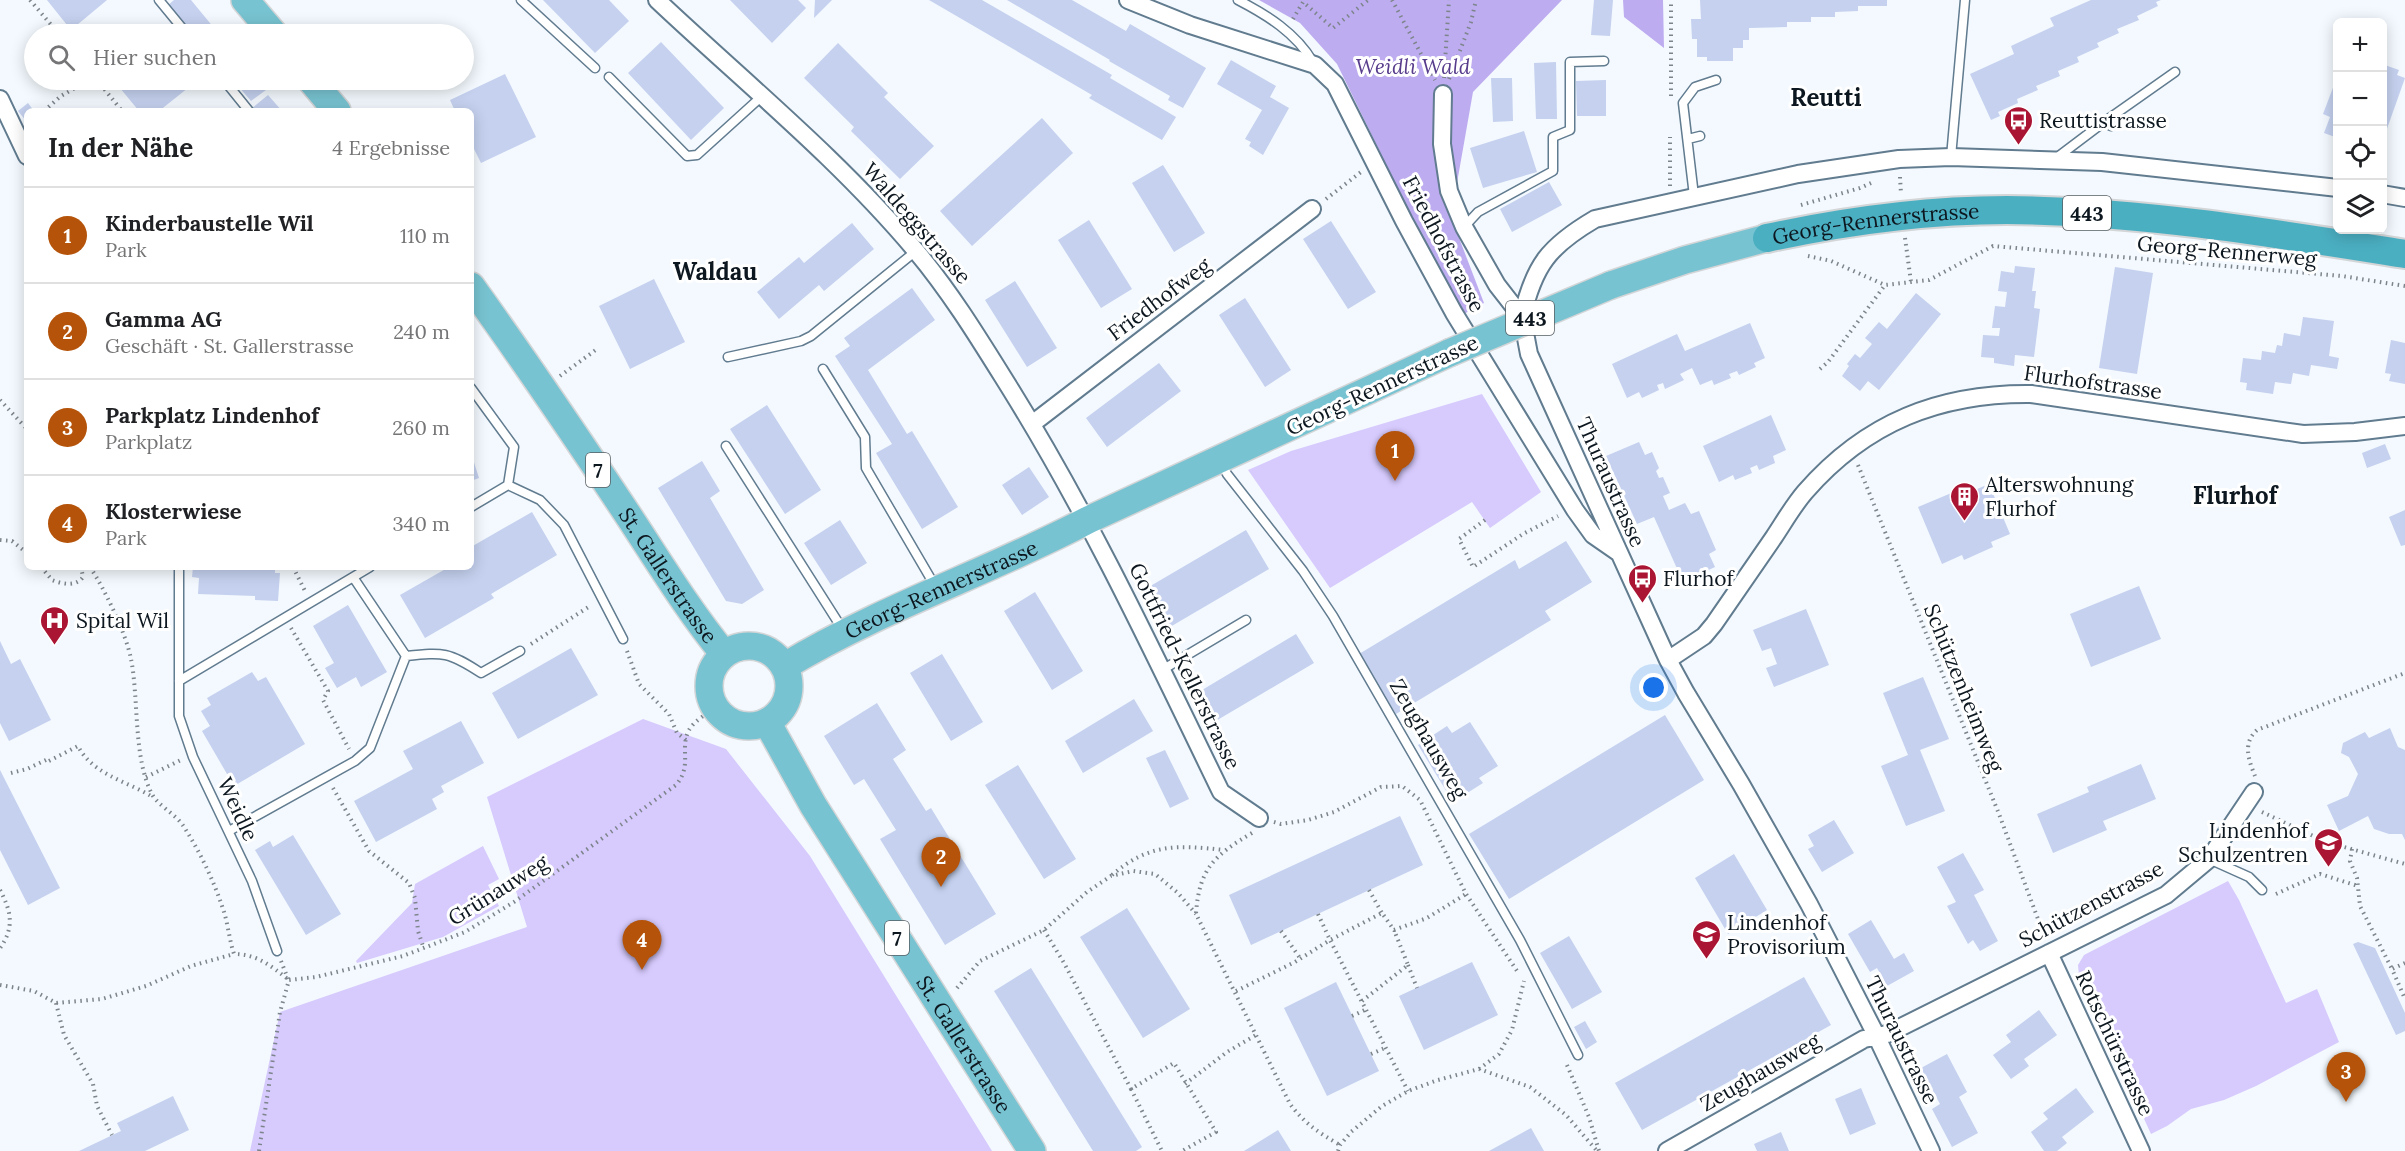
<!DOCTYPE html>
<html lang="de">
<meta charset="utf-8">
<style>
body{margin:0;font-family:Lora,serif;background:#f6f6f6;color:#202124}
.controls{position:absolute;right:18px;top:18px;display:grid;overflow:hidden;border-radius:9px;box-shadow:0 3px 15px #0003}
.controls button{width:54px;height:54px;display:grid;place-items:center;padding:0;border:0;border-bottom:2px solid #e0e0e0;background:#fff;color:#202124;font:30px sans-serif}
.you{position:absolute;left:1654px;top:688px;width:21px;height:21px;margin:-15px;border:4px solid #fff;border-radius:50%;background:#1a73e8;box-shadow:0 0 0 9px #1a73e833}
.badge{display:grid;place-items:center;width:39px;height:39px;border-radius:50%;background:#b45309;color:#fff;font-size:20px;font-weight:700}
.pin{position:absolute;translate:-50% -50px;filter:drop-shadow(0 2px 3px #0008)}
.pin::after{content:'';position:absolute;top:32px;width:21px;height:18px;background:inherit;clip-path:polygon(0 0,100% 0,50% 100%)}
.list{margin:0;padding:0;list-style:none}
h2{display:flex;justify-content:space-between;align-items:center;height:78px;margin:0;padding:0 24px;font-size:26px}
h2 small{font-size:20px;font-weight:400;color:#757577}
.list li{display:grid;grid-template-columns:39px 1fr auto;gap:18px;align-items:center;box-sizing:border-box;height:96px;padding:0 24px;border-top:2px solid #e0e0e0}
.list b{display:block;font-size:22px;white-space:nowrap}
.list p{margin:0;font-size:20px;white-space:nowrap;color:#757577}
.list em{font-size:20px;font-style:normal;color:#757577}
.icon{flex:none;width:33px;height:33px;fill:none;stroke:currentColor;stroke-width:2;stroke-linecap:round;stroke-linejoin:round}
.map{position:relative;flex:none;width:2405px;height:1151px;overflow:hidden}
.search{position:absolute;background:#fff;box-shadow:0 3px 15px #0003;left:24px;top:24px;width:450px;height:66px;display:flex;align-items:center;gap:15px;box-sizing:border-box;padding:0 21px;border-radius:33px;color:#757577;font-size:22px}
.panel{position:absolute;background:#fff;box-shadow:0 3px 15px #0003;left:24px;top:108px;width:450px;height:462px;border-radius:9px}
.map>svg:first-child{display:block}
</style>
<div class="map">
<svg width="2405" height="1151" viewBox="0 0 2405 1151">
<rect width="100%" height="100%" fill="#f3f9fe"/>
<path fill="#d7cafd" d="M1482 394 1541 492 1490 528 1472 502 1330 588 1248 470 1291 451Z
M643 719 726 749 810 856 992 1151H250L280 1012 527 927 487 797Z
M483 846 499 879 488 885 499 906 443 937 357 963 356 961 412 903 415 884Z
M2228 881 2239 900 2286 1003 2317 989 2339 1042 2256 1086 2224 1100 2191 1109 2167 1126 2151 1134 2079 976 2078 965 2084 955Z"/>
<path fill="#beacf0" d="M1259 0H1562L1473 92 1451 217 1484 303 1460 316 1337 64 1300 23Z
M1623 0H1663L1664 48 1624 17Z"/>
<path fill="#c5d1ef" d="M47 0H107L71 30Z
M174 0H191L219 34H190L167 6Z
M543 0H609L629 21 595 53Z
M730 0H798L806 8 772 43Z
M815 0H832L814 18Z
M929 0H982L1112 75 1110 78 1176 117 1162 140 1089 98 1092 95Z
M1007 0H1072L1126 31 1130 24 1206 68 1183 108 1168 100 1170 96 1109 61 1110 60Z
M1594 0H1613L1610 36 1591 35Z
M1700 0H1887V6H1858V11L1835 12V17H1811V22H1787V27L1749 28V40H1743V48H1733V61H1707V57H1697V39H1692L1691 19H1701Z
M2091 0H2161L2156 2 2158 6 2137 16 2139 20 2117 29 2119 33 2097 43 2099 47 2077 57 2079 62 2058 71 2060 76 2036 86 2038 90 2017 99 2018 103 1998 112 2000 116 1991 120 1970 74 2014 54 2011 46 2054 26 2050 18Z
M661 42 724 108 691 140 628 73Z
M838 43 888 93 884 97 934 146 900 179 851 131 854 127 804 78Z
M1231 60 1276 86 1270 97 1289 108 1263 155 1249 146 1251 142 1245 139 1262 110 1217 84Z
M1556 62 1557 119H1536L1534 63Z
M2382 64 2399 70 2397 75 2405 78 2383 140Z
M505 74 536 137 481 163 471 143V111H455L450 100Z
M1491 78H1512L1513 121 1493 122Z
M118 80H198L159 111H139L115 82Z
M233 80H257L266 90 251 101Z
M1606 80V116H1577L1576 81Z
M2334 85 2338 86V129L2335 137 2324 133 2330 117 2323 114Z
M268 95 282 111H253L251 109Z
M28 103 34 111H27V122L18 111Z
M1042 118 1073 153 972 246 940 211Z
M1524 131 1537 172 1483 188 1470 148Z
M1163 165 1205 233 1174 252 1132 183Z
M1549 182 1562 205 1512 232 1500 209Z
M1089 220 1132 289 1101 308 1058 240Z
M1331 221 1376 292 1348 309 1303 239Z
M852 223 874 249 824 291 819 285 779 319 757 292 799 257 804 263Z
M2015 266 2035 268 2032 291H2036L2034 308 2040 309 2034 357 2015 355 2014 366 1994 363V358L1981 357 1983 335 1999 336 2000 328H1992L1995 306 2005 307 2007 292 1998 291 2001 271 2014 273Z
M2115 267 2153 273 2137 374 2099 368Z
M654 279 685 342 630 369 599 306Z
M1015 281 1057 348 1027 367 985 300Z
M912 288 935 320 868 370 907 434 912 431 958 507 922 529 876 453 892 444 835 356 850 346 844 338Z
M1916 293 1941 314 1879 390 1868 381 1860 391 1842 376 1849 366 1847 364 1855 354 1860 358 1872 344 1865 338 1879 322 1887 329Z
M1245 298 1291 370 1265 387 1219 315Z
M2303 317 2334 321 2329 356 2339 358 2337 369 2311 365 2309 376 2293 373 2291 384 2275 382 2273 394 2246 390 2247 383 2240 382 2243 358 2261 360 2262 351 2275 353 2277 345 2282 346 2284 333 2300 336Z
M1750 323 1765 358 1754 363 1756 367 1739 375 1737 371 1729 374 1731 378 1714 385 1712 380 1700 385 1692 368 1680 374 1684 380 1665 389 1663 383 1657 385 1659 390 1642 398 1639 392 1627 398 1612 364 1677 334 1685 351Z
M2391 340 2405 343V384L2389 381 2391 374 2385 373Z
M1159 363 1181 391 1107 447 1086 418Z
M767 405 821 490 785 514 730 429Z
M1771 415 1786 450 1773 456 1775 463 1759 470 1757 465 1750 468 1752 473 1735 480 1733 475 1719 482 1703 446Z
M1639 442 1645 455 1652 452 1659 468 1656 471 1659 478 1663 477 1670 493 1663 496 1669 510 1685 503 1691 514 1699 511 1716 550 1709 554 1715 567 1683 582 1654 517 1637 524 1606 456Z
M2385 444 2391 459 2367 468 2362 453Z
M471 453 479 478 471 481Z
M702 461 720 491 710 498 764 590 742 604 726 601 658 488Z
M1029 467 1049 497 1022 515 1002 485Z
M1989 484 2010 534 1991 542 1993 547 1964 560 1962 555 1942 564 1918 507 1961 489 1963 495Z
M2405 510V545L2401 546 2389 517Z
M532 512 557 555 491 594 494 598 425 638 400 595 449 567H471V547Z
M840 520 867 563 831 585 804 543Z
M1246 530 1269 569 1170 627 1147 588Z
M1566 541 1592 582 1545 611 1551 620 1396 714 1359 654 1515 560 1519 569Z
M193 567H275V573H280L278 601 255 600V596L198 594 199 578 192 577Z
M2139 586 2161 639 2091 667 2070 614Z
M1035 592 1083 671 1052 690 1004 611Z
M348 605 387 672 361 687 356 677 337 688 325 668 334 663 313 626Z
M1806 609 1829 665 1774 687 1766 668 1777 664 1771 648 1762 651 1753 630Z
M1296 634 1314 663 1214 722 1197 693Z
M0 641 11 664 20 659 51 720 9 741 0 723Z
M571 648 598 695 518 739 492 693Z
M942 654 983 722 951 741 910 673Z
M252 672 258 681 266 677 305 744 234 786 202 731 210 726 201 711 211 705 207 698Z
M1923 677 1949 739 1920 750 1945 811 1906 826 1881 766 1908 755 1883 693Z
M1134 699 1153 731 1083 773 1065 741Z
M877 703 906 750 893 759 926 811 931 808 996 914 945 945 880 839 896 830 864 779 854 785 824 736Z
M1665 715 1704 780 1509 899 1469 834Z
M461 721 484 763 441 786 444 792 432 799 437 809 376 842 354 801 413 769 403 751Z
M1470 722 1498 766 1479 778 1483 783 1453 802 1418 745 1447 726 1452 733Z
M2390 728 2398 747 2405 750V840L2402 834H2389L2374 829 2368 816 2339 831 2327 805 2348 796 2358 774 2349 757 2341 753 2343 743 2365 732 2369 738Z
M1165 750 1189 799 1170 808 1146 758Z
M2141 764 2156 799 2103 821 2107 830 2053 853 2037 814 2089 792 2087 787Z
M1018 765 1076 859 1044 879 985 785Z
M0 770 60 888 28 905 0 850Z
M1400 816 1423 865 1251 945 1229 895Z
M1834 820 1854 853 1822 872 1808 849 1814 846 1808 835Z
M293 835 341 914 306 935 255 850 270 841 273 847Z
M1963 853 1984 890 1974 895 1998 941 1980 951 1973 940 1968 944 1947 906 1956 902 1937 867Z
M1734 854 1767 910 1728 934 1695 878Z
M1127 908 1190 1009 1143 1038 1080 937Z
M1871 920 1894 959 1904 953 1914 971 1887 986 1877 968 1870 972 1848 934Z
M1569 936 1602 992 1572 1009 1540 953Z
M2358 942 2375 948 2405 1013V1031L2396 1035 2353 944Z
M1472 962 1498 1015 1424 1050 1399 996Z
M1031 968 1142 1147 1136 1151H1093L994 991Z
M1804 977 1831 1025 1642 1130 1615 1083Z
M1336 982 1379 1071 1327 1096 1284 1008Z
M2039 1010 2057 1035 2024 1059 2029 1066 2011 1079 1993 1055 2011 1042 2006 1035Z
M1585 1021 1597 1042 1586 1049 1574 1027Z
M1947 1054 1967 1092 1959 1097 1978 1133 1952 1147 1932 1109 1940 1104 1921 1068Z
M1861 1088 1876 1124 1850 1135 1835 1099Z
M2076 1088 2094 1112 2062 1137 2067 1143 2057 1151H2044L2031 1132 2048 1119 2043 1113Z
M173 1096 189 1130 145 1151H79L121 1131 117 1123Z
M1531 1128 1544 1151H1489Z
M1278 1130 1291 1151H1244Z
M1781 1132 1789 1151H1757L1754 1144Z"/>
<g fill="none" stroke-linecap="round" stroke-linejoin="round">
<defs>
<path id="service" d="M159 0 187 34
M521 0 595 68
M1238 0C1267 15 1296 33 1313 62
M609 77 687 156 697 155 761 97
M224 80 249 111
M2104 122 2175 72
M1688 139 1700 136
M1951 157 1965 0
M2055 159 2104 122 2111 126
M1694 196 1683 103 1695 87 1716 80
M1464 227 1478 212 1553 171V137L1570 130V62L1604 61
M728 357 801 341 811 336 916 251
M823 369 865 437 866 468 935 586
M471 388 514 447 508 485 471 507
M726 446 843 630
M1221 462 1227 474 1303 571 1333 616 1520 940 1578 1055
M508 485 540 500 564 525 623 639
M179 567V716L193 757 252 881 277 951
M406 656C444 652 449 652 481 673L520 651
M1162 670 1246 620
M179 681 370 567
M229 831 355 761 370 748 406 656 353 577
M2209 859 2249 877 2262 890"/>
<path id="minor" d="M657 0C744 82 839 159 916 251 952 294 981 342 1011 390 1091 519 1155 656 1221 792L1259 818
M1128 0 1190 25 1315 65 1335 84 1404 221 1454 313 1575 510 1593 535 1619 553
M1443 94 1442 144 1449 191 1464 227 1497 285 1522 317 1529 354 1668 660 1686 693 1741 784 1809 904 1873 1029 1931 1151
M0 99 27 156
M2382 194 2405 198
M1522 317C1534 265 1549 246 1595 219L1798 174 1899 159 1951 157 2102 162 2338 188
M1032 424 1312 209
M1668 660 1704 636 1714 624C1734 595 1754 566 1774 537 1784 522 1793 506 1805 492 1866 422 1940 393 2031 394L2303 434 2355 432 2405 426
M2049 953 2141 1151
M1667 1151 1864 1039 1887 1034 2166 895 2209 859 2254 792"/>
<g id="primary">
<path d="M245 0 274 34"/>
<path d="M311 80 337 111"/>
<path d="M1611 285 1685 260 1767 238"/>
<path id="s1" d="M471 286C525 361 577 438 628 515 659 562 688 610 724 654"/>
<circle cx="749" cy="686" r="40"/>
<path id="s2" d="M785 666C881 608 989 572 1088 520L1449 353"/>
<path id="s3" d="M767 722 813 805 1032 1151"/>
</g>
<g id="trunk">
<path id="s4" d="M1767 238C1846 221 1926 210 2007 210 2141 211 2273 233 2405 254"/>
</g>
</defs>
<use href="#service" stroke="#617b8f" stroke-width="11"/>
<use href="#minor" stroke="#617b8f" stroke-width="20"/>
<use href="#primary" stroke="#d3d5d7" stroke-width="30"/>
<use href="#trunk" stroke="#d3d5d7" stroke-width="32"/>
<path stroke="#7d858c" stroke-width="4" stroke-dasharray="1.5 4.5" stroke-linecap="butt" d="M30 0 59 34
M1392 0 1435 80
M1293 19 1303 2 1333 28 1368 0
M147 34 160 24
M1444 78 1449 0
M1449 79 1471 22 1476 0
M97 80 122 111
M1671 96V0
M44 111 61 96 89 80
M1900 177 1901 194
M1670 186V137
M1326 199 1361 172
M1801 205 1860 188 1871 183
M1905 238 1911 282
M1808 256 1831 261 1885 285 1929 280 1993 246 2342 276 2405 286
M1820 369 1828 362 1885 285
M560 376 597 349
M0 400 27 429
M1858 465 1999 814 2045 938
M1485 520 1459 539 1473 567 1523 534 1558 516
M0 540 12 541 27 553
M41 567 52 580C62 584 76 587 83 577L81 567
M90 567C104 588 126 633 131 659 139 699 133 758 152 794 157 805 176 814 184 827 200 852 214 881 223 909 228 923 229 939 234 954 257 954 271 966 289 980
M293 567 305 591
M291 628 328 691 323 700 349 749
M531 644 590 606
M627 651 639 684 669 714 677 733 686 740
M11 773 27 769 48 759 49 761 78 746C92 774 126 781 151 796
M2255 776C2249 761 2242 743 2257 730L2405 673
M146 777 181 760
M333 788 369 851 409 883 415 898 418 931 424 949
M2262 812 2326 842 2405 864
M1274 822 1281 824 1308 820 1334 812 1381 787 1402 786 1420 800 1466 894 1517 971
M1252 833C1215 855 1199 868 1196 914L1290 1104C1304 1123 1319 1133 1340 1145
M2352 849 2350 861 2357 878 2360 906 2392 969
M1112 875C1149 843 1178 845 1224 850
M0 890C11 911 15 927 0 948
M1369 890 1382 913
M2276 894 2320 874 2358 886
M1318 914 1330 940 1382 913 1394 930 1427 918 1466 894
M1044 930 1064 963 1131 1089 1174 1063 1216 1132 1182 1151
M1281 931 1300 958
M281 961 288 979
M2405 963 2392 969 2405 999
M1408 965 1417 988
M0 985 34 991 56 1003 102 999 146 986 191 966 234 954
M957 988 980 961 1044 930 1087 892 1111 876 1133 871 1155 874 1178 893 1196 914
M1236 991 1295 962 1330 940 1408 1091
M1362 1001 1408 965 1394 930
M56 1003 64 1035 93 1084 97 1106 112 1135
M1352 1016 1367 1009
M1371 1054 1387 1047
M1567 1065 1589 1117 1599 1151
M1479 1069 1499 1054 1512 1030 1524 981
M1185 1084 1227 1052 1256 1035
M1131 1089 1162 1151
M259 1151 280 1012 289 980 316 977 403 956 465 932 514 902 676 785C693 765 679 749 689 730 694 721 707 714 715 707
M1338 1151 1340 1145 1351 1132 1382 1106 1408 1091 1438 1080 1479 1069 1530 1087 1566 1115 1597 1151"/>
<use href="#service" stroke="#fff" stroke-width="8"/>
<use href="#minor" stroke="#fff" stroke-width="16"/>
<use href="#primary" stroke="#78c3d1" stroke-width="27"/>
<use href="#trunk" stroke="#4bafc2" stroke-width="28"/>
<defs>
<path id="primary-bridge" d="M1449 353 1611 285"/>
</defs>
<use href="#primary-bridge" stroke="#d3d5d7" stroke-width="30" stroke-linecap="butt"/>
<use href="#primary-bridge" stroke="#78c3d1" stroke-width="27"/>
</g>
<defs>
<symbol id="bus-pin" viewBox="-11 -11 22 30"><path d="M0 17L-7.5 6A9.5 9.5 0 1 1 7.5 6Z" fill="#ab1534" stroke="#fff"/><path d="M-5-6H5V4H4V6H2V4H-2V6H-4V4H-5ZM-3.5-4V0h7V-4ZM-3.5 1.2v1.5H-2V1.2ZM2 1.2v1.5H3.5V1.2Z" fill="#fff"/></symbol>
<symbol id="building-pin" viewBox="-11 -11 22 30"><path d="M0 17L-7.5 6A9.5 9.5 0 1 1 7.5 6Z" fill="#ab1534" stroke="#fff"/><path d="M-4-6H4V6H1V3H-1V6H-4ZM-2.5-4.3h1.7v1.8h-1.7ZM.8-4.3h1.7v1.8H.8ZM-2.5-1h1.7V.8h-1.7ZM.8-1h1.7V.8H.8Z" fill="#fff"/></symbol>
<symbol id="hospital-pin" viewBox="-11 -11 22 30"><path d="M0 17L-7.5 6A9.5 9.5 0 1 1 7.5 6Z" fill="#ab1534" stroke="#fff"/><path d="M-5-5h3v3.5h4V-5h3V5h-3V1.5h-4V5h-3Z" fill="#fff"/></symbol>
<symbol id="school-pin" viewBox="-11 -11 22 30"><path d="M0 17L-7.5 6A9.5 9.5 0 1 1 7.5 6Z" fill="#ab1534" stroke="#fff"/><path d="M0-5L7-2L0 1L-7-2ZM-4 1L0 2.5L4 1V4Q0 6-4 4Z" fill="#fff"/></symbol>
</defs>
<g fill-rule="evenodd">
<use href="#bus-pin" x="2002" y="104" width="33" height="45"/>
<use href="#building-pin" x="1948" y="480" width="33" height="45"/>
<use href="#bus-pin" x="1626" y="562" width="33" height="45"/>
<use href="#hospital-pin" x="38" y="604" width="33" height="45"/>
<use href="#school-pin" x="2312" y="826" width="33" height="45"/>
<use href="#school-pin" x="1690" y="918" width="33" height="45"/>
</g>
<g text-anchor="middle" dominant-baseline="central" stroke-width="6" stroke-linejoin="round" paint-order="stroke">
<g fill="#fff" stroke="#565d62" stroke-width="1.5">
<rect x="2063" y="196" width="48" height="34" rx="4.5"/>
<rect x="1506" y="301" width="48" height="34" rx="4.5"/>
<rect x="586" y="453" width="24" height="34" rx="4.5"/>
<rect x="885" y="921" width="24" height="34" rx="4.5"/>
</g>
<g font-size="20" font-weight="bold" fill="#0d171f">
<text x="2087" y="213">443</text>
<text x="1530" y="318">443</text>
<text x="598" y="470">7</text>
<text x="897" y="938">7</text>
</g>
<g font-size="21" font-style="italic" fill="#573c8c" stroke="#fff">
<text x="1413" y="66">Weidli Wald</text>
</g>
<g font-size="21" fill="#0d171f" stroke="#fff" text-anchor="start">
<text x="2039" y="120">Reuttistrasse</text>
<text x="1985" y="484">Alterswohnung<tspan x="1985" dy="24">Flurhof</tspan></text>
<text x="1663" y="578">Flurhof</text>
<text x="76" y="620">Spital Wil</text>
<text x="2308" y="830" text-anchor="end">Lindenhof<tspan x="2308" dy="24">Schulzentren</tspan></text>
<text x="1727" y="922">Lindenhof<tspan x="1727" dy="24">Provisorium</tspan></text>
</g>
<g font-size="21" fill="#0d171f" stroke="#fff">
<text transform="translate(917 223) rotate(49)">Waldeggstrasse</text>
<text stroke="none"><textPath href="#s4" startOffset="110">Georg-Rennerstrasse</textPath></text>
<text transform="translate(1444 244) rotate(62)">Friedhofstrasse</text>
<text transform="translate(2227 251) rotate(5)">Georg-Rennerweg</text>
<text transform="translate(1159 299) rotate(-37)">Friedhofweg</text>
<text transform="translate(2093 382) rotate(8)">Flurhofstrasse</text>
<text transform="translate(1382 385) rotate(-25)">Georg-Rennerstrasse</text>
<text transform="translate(1611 482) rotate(66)">Thuraustrasse</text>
<text stroke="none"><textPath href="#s1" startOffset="350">St. Gallerstrasse</textPath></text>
<text stroke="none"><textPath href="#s2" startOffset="174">Georg-Rennerstrasse</textPath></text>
<text transform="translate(1185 666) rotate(64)">Gottfried-Kellerstrasse</text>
<text transform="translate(1964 688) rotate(68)">Schützenheimweg</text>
<text transform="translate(1429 739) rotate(60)">Zeughausweg</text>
<text transform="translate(238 809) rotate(65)">Weidle</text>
<text transform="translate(498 890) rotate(-32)">Grünauweg</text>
<text transform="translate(2091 904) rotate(-28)">Schützenstrasse</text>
<text transform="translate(1902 1040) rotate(64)">Thuraustrasse</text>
<text transform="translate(2115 1043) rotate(65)">Rotschürstrasse</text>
<text stroke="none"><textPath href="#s3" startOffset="378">St. Gallerstrasse</textPath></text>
<text transform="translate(1760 1072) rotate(-30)">Zeughausweg</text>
</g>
<g font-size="24" font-weight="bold" fill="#0d171f" stroke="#fff">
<text x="1826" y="97">Reutti</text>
<text x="715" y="271">Waldau</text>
<text x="2235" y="495">Flurhof</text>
</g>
</g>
</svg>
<div class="controls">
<button>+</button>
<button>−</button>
<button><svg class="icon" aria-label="locate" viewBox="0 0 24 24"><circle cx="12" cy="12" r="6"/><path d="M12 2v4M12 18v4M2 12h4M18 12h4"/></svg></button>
<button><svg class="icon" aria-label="layers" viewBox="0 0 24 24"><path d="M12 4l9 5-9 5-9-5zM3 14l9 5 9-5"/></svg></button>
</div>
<div class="you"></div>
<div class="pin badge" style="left:1395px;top:481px">1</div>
<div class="pin badge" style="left:941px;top:887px">2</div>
<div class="pin badge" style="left:2346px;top:1102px">3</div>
<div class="pin badge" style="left:642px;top:970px">4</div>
<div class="search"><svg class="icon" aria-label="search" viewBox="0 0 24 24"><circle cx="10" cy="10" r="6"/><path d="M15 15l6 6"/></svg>Hier suchen</div>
<section class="panel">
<h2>In der Nähe<small>4 Ergebnisse</small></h2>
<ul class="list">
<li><span class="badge">1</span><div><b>Kinderbaustelle Wil</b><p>Park</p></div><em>110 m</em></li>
<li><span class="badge">2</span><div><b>Gamma AG</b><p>Geschäft · St. Gallerstrasse</p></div><em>240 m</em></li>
<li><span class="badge">3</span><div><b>Parkplatz Lindenhof</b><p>Parkplatz</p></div><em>260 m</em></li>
<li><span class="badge">4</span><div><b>Klosterwiese</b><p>Park</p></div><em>340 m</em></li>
</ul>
</section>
</div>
